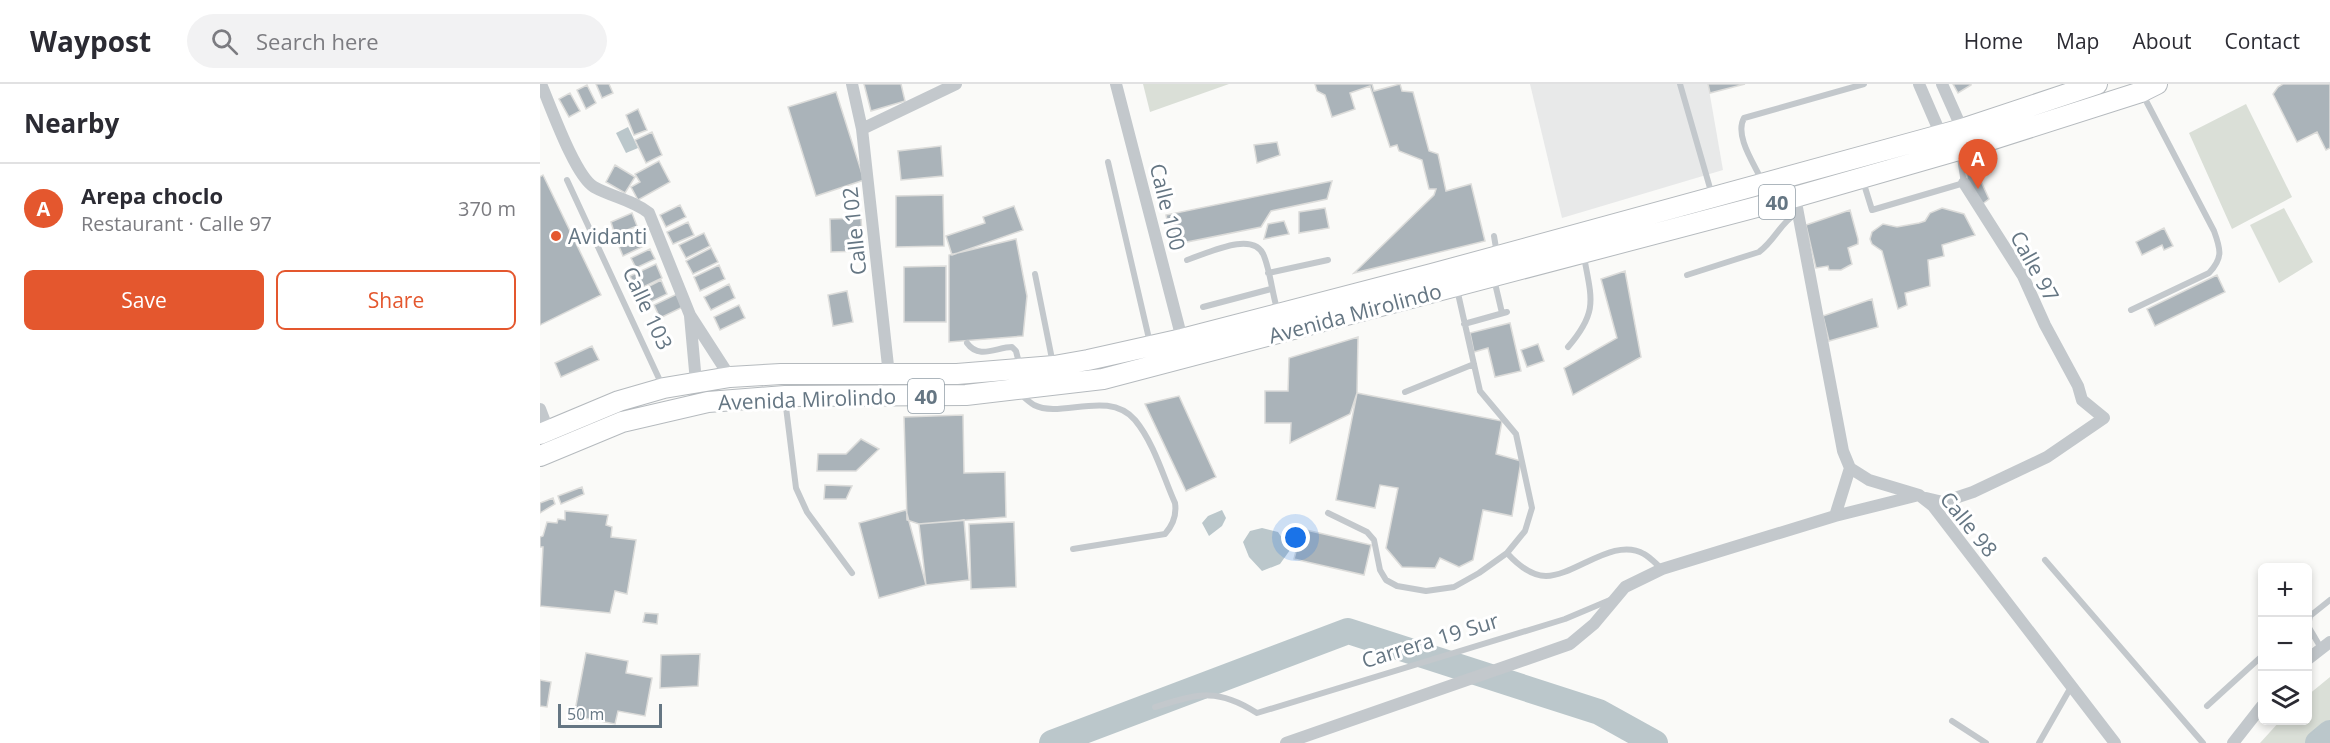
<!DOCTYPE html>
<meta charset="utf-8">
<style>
body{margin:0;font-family:"Open Sans",sans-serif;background:#f2f2f3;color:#2b2b33}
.controls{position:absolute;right:18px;bottom:18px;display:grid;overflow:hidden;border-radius:9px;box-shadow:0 3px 9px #0003}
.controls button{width:54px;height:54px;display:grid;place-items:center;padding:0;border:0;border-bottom:2px solid #e1e1e2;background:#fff;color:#2b2b33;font:30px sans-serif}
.scale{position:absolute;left:18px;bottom:15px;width:104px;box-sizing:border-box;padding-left:6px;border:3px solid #657683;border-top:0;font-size:16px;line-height:21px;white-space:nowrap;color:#657683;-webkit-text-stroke:4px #fff;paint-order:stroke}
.you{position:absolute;left:756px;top:454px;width:21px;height:21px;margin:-15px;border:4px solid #fff;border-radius:50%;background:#1a73e8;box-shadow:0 0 0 9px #1a73e833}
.badge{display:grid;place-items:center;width:39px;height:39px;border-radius:50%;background:#e4572e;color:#fff;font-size:20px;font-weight:700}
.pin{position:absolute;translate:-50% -50px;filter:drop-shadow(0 2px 3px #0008)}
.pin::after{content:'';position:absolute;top:32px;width:21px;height:18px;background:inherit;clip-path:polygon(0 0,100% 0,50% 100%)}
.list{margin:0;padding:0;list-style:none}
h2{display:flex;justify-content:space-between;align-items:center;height:78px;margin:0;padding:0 24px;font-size:26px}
h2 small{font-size:20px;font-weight:400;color:#7c7c81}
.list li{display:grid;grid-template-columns:39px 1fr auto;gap:18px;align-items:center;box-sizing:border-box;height:90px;padding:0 24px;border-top:2px solid #e1e1e2}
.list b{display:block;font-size:22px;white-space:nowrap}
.list p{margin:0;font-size:20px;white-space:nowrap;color:#7c7c81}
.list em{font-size:20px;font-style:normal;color:#7c7c81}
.actions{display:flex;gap:12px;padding:18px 24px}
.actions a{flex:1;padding:14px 0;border:2px solid #e4572e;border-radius:9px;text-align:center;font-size:21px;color:#e4572e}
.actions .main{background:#e4572e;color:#fff}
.icon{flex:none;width:33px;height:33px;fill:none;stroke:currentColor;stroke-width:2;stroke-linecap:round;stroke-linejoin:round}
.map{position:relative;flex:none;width:1790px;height:659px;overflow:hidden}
header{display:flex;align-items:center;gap:36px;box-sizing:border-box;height:84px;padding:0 30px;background:#fff;border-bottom:2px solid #e1e1e2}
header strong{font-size:28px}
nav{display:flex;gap:33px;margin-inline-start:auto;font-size:21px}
.search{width:420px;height:54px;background:#f2f2f3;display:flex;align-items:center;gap:15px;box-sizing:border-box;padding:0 21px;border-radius:33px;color:#7c7c81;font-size:22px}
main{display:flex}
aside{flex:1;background:#fff}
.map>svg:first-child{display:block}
</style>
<header>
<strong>Waypost</strong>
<div class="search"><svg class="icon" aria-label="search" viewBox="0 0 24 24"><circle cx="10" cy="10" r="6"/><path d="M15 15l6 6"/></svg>Search here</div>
<nav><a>Home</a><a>Map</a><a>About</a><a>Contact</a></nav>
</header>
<main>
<aside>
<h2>Nearby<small></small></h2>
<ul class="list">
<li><span class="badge">A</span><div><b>Arepa choclo</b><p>Restaurant · Calle 97</p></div><em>370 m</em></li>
</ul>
<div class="actions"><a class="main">Save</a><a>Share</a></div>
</aside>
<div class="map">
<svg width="1790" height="659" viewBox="0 0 1790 659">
<rect width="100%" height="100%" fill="#fafaf8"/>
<path fill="#e8e9e9" d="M990 0H1168L1183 86 1022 134Z"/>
<path fill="#dadfd7" d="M603 0H689L610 28Z
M1706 20 1752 113 1692 145 1649 49Z
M1744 124 1773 178 1739 199 1710 141Z
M1790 593V659H1720L1740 637 1768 636V611Z"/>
<path fill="#bbc7cb" d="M88 43 98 64 86 69 76 49Z
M682 426 686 434 682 442 669 452 662 439 668 432Z
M722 444 738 448 750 466 740 480 722 487 709 473 703 458 710 447Z"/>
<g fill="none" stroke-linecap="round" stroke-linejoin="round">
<path stroke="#bbc7cb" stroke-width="26" d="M512 659 808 547 1059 628 1115 659
M1778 659 1790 649"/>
</g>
<path fill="#aab3b9" stroke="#dcdcda" stroke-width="1.5" d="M56 0H69L73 9 62 14Z
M324 0H361L365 17 331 27Z
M775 0H832L834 7 860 0 862 7 873 8 889 67 898 70 906 107 931 100 945 157 814 189 894 111 896 105H889L882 76 859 67 857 61 850 63 830 2 810 9 815 25 792 33 785 11 777 7Z
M1168 0H1205L1170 9Z
M1413 0H1431V1L1418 9Z
M1743 0H1790V64L1786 66 1777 48 1757 58 1733 10 1738 3Z
M47 1 56 19 46 25 37 6Z
M296 8 324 96 276 112 248 23Z
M30 9 40 27 29 33 19 15Z
M98 25 107 46 94 51 86 31Z
M112 48 122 71 106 79 95 56Z
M737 58 740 71 717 79 714 61Z
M401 62 403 92 361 96 358 67Z
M119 77 130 98 98 116 91 103 100 98 95 90Z
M75 81 95 93 85 109 66 98Z
M1435 84 1449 115 1441 121 1428 99 1426 87Z
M3 91 61 211 0 241V93Z
M792 97 787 115 731 127 721 143 632 161 626 131Z
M403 111 404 162 356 163V112Z
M140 121 146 133 126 143 120 131Z
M474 122 483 146 412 171 406 152 445 139 443 133Z
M785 124 789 144 759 149V128Z
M1402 124 1424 130 1435 151 1402 161 1404 172 1388 176 1390 202 1365 209 1367 221 1358 225 1342 167 1332 160 1330 155 1332 148 1343 140 1357 143 1379 139 1385 137 1390 129Z
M1310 126 1318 155V160L1308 164 1312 180 1301 186H1289L1288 182 1276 184 1266 141Z
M92 129 97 142 75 151 71 138Z
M321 134 323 167 291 168 290 135Z
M744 137 749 150 724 155 728 140Z
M148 138 154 151 133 160 127 148Z
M1624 144 1633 162 1624 166 1622 161 1602 171 1596 158Z
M164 149 170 162 146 174 139 161Z
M99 150 104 162 83 172 78 160Z
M476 155 487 212 483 252 409 258V171Z
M171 164 178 178 153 190 146 177Z
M110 165 115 175 96 184 91 174Z
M116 180 122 194 97 206 90 192Z
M179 181 185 195 160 207 154 193Z
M406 182V238H364V183Z
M1085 187 1101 273 1033 311 1024 284 1077 254 1061 195Z
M1677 191 1685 208 1615 242 1607 225Z
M121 196 127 210 102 222 96 209Z
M189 200 195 214 171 226 164 213Z
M307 207 313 238 293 242 288 211Z
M139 209 145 222 120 234 114 221Z
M1332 215 1338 243 1289 257 1283 232Z
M199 221 205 234 180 246 174 233Z
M970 239 981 287 955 293 948 264 934 268 930 249Z
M818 253 817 309 810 330 750 359 751 339H725V307H748L749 274Z
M998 260 1004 277 987 283 981 266Z
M52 262 59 276 21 293 15 279Z
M817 309 962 337 956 370 981 377 972 432 943 426 933 476 919 483 900 474 895 484 862 483 846 464 858 404 840 401 835 424 796 416Z
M639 312 676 393 646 407 605 320Z
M423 331 424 389 465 388 466 433 379 440 367 436 364 333Z
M321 355 339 365 316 387H277L278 370H306Z
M285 401 312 402 306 415H284Z
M42 403 44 410 21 420 18 412Z
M13 414 15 420 0 429V419Z
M366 426 386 501 339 514 319 439Z
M25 427 68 431 66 441 72 443 71 453 96 456 87 510 75 507 70 529 0 522 3 463H0V453L3 452 7 438 17 439 18 435 25 436Z
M424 436 429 496 386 501 379 440Z
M474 438 476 503 431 505 429 440Z
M762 445 831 461 824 491 754 475Z
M105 529 118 530 117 540 103 538Z
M46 569 88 577 86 589 112 594 105 632 78 627 75 640 34 632Z
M160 570 158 602 120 604 121 571Z
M0 596 11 598 7 623 0 622Z"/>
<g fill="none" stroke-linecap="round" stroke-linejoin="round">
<defs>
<path id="primary" d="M0 350 79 317 124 304 190 293 241 290H417L514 282 548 276 642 255 892 190 1422 45 1557 0
M0 372 82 338 168 318 245 312 426 311 563 295 1255 113 1419 66 1601 8 1617 0"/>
</defs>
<use href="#primary" stroke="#b5babe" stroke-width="22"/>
<path stroke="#c3c8cc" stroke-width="6" d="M1140 0 1172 111
M568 78 610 259
M27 96 122 301
M1222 97C1215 81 1194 52 1204 34L1324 0
M1323 97 1332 126 1424 99 1419 68
M954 152 957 170
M647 176C666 170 714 145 724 172 731 190 732 210 738 228
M728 189 788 176
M495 190 513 280
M1147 191 1219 168C1236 155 1239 140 1258 128
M954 195 962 229
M663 223 731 205
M1591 226 1669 189C1683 174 1681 166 1674 147L1603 11
M924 240 967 228
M427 259C439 276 457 263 472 263L476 267 480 283
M1028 263C1058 228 1052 216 1044 173
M865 308 934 280
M479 309C484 313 489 318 494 321 521 335 568 305 595 336 614 359 623 392 635 419 637 432 633 441 625 450L533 465
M245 315 256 404 267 428 312 489
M788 429 827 448 834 456 840 486 846 496 857 502 886 507 914 503 939 489 967 469 985 447 992 424 976 350 940 307 917 205
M967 469C977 480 990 492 1006 492 1035 492 1074 452 1104 470 1110 473 1116 480 1122 485
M1505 476 1663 659
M1781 564 1768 542 1770 532 1790 516
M1667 622 1722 572
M615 623C658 610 677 603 717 629L1025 535 1070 516
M1412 637 1446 659
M1499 659 1531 603"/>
<path stroke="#c3c8cc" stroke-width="12" d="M1 0C11 23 35 92 54 103 72 113 93 116 109 129L150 231 190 293
M312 0 322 45 349 291
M576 0 642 255
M1379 0 1401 51
M1402 0 1422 45
M322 45 416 0
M1255 113 1303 367 1310 384 1329 396 1379 411 1393 422 1575 659
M150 232 156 298
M0 325 8 346
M1386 414 1403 418 1433 408 1507 373 1564 334 1542 316 1538 302 1505 241 1483 192 1424 99
M1295 432 1379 411
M1768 575 1790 558
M746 659 1030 560 1054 540 1085 503 1122 485 1295 432 1310 384
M1693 659 1722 622"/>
<use href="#primary" stroke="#fff" stroke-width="20"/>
</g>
<circle fill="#e4572e" stroke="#fff" stroke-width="2" cx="16" cy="152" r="6"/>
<g text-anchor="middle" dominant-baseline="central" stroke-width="6" stroke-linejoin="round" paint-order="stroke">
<g fill="#fff" stroke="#939fa8" stroke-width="1.5">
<rect x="1219" y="101" width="36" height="34" rx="4.5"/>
<rect x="368" y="295" width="36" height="34" rx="4.5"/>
</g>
<g font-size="20" font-weight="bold" fill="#657683">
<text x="1237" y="118">40</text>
<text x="386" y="312">40</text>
</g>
<g font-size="21" fill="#657683" stroke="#fff">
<text transform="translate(628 123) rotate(76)">Calle 100</text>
<text transform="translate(314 147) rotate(-96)">Calle 102</text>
<text transform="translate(1495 182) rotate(61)">Calle 97</text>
<text transform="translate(108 224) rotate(65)">Calle 103</text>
<text transform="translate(815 229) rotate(-15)">Avenida Mirolindo</text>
<text transform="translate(267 315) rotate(-2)">Avenida Mirolindo</text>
<text transform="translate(1429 440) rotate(51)">Calle 98</text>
<text transform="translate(890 556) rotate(-17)">Carrera 19 Sur</text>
</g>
<g font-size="21" fill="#657683" stroke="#fff" text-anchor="start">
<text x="28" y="152">Avidanti</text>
</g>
</g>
</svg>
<div class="controls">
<button>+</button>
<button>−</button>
<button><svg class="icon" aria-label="layers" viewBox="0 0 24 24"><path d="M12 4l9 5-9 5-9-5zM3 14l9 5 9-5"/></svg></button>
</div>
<div class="scale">50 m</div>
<div class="you"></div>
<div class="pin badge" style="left:1438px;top:105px">A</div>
</div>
</main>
